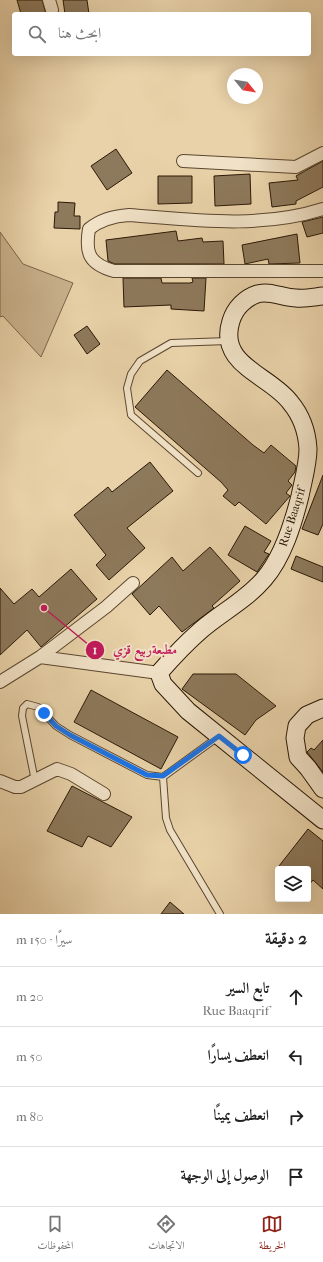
<!DOCTYPE html>
<html lang="ar">
<meta charset="utf-8">
<style>
body{margin:0;font-family:"IM FELL French Canon",Amiri,serif;background:#f2f2f2;color:#222;direction:rtl}
.controls{position:absolute;right:12px;bottom:12px;display:grid;overflow:hidden;border-radius:4px;box-shadow:0 4px 16px #0002}
.controls button{width:36px;height:36px;display:grid;place-items:center;padding:0;border:0;border-bottom:1px solid #e0e0e0;background:#fff;color:#222;font:20px sans-serif}
.compass{position:absolute;left:227px;top:68px;width:36px;height:36px;border-radius:50%;background:#fff;box-shadow:0 4px 16px #0002;rotate:120deg}
.stop{position:absolute;width:12px;height:12px;margin:-9px;border:3px solid #1a73e8;border-radius:50%;background:#fff}
.stop.end{background:#1a73e8;border-color:#fff;box-shadow:0 1px 4px #0008}
.list{margin:0;padding:0;list-style:none}
h2{display:flex;justify-content:space-between;align-items:center;height:52px;margin:0;padding:0 16px;font-size:17px}
h2 small{font-size:13px;font-weight:400;color:#767676}
.list li{display:grid;grid-template-columns:26px 1fr auto;gap:12px;align-items:center;box-sizing:border-box;height:60px;padding:0 16px;border-top:1px solid #e0e0e0}
.list b{display:block;font-size:15px;white-space:nowrap}
.list p{margin:0;font-size:13px;white-space:nowrap;color:#767676}
.list em{font-size:13px;font-style:normal;color:#767676}
.icon{flex:none;width:22px;height:22px;fill:none;stroke:currentColor;stroke-width:2;stroke-linecap:round;stroke-linejoin:round}
.map{position:relative;flex:none;width:323px;height:914px;overflow:hidden;direction:ltr}
.search{position:absolute;background:#fff;box-shadow:0 4px 16px #0002;left:12px;right:12px;top:12px;height:44px;display:flex;align-items:center;gap:10px;box-sizing:border-box;padding:0 14px;border-radius:4px;color:#767676;font-size:15px}
.sheet{height:292px;background:#fff}
nav{display:flex;justify-content:space-around;align-items:center;box-sizing:border-box;height:56px;border-top:1px solid #e0e0e0;background:#fff;font-size:11px;color:#767676}
nav a{display:grid;justify-items:center;gap:2px}
nav .on{color:#8f2418}
.map>svg:first-child{display:block}
</style>
<div class="map">
<svg width="323" height="914" viewBox="0 0 323 914">
<rect width="100%" height="100%" fill="#e9d2a9"/>
<filter id="stains"><feTurbulence type="fractalNoise" baseFrequency=".005" numOctaves="4"/><feColorMatrix values="0 0 0 0 .2 0 0 0 0 .09 0 0 0 0 .02 0 0 0 .5 -.17"/></filter>
<radialGradient id="worn" r=".72"><stop offset=".6" stop-color="#630" stop-opacity="0"/><stop offset="1" stop-color="#630" stop-opacity=".3"/></radialGradient>
<path fill="#c9b28d" stroke="#7a654a" d="M0 232 23 264 73 283 41 357 3 316 0 317Z"/>
<path fill="#8d795b" stroke="#2a1806" d="M17 0H42L46 14H21Z
M63 0H87L89 14H65Z
M116 149 132 173 107 190 91 166Z
M323 161V187L296 201V204L272 207 269 183 298 180 296 176Z
M250 174 251 204 215 206 214 176Z
M158 176H192V203L158 204Z
M58 202 75 203 74 216H80V229L54 228 55 212H58Z
M323 217V233L307 237 302 222Z
M176 231 178 241 202 238 203 242 223 241 224 264H115L108 261 106 240Z
M297 234 300 263 269 264 268 259 245 264 242 245Z
M123 278H161L162 283H190L193 282 192 278H206L204 311 171 309V305L124 307Z
M87 326 100 344 87 354 74 335Z
M167 370 253 445 264 453 271 445 296 466 295 472 288 481 292 485 286 493 290 496 266 524 239 502 235 506 223 496 228 490 221 482 135 407Z
M150 462 173 491 127 528 145 548 109 580 96 565 106 555 74 515 108 487 112 492Z
M323 475V524L318 535 302 529Z
M245 526 271 541 264 552 269 554 257 572 228 555Z
M210 547 240 581 212 606 214 608 182 632 159 606 150 615 132 594 172 557 183 571Z
M296 556 323 567V582L291 569Z
M71 569 97 599 41 647 27 630 0 655V588L14 604 32 589 39 597Z
M193 674H236L276 706 256 720 245 735 182 689Z
M91 690 178 737 161 769 74 722Z
M323 740V772L307 752 311 748 314 750Z
M72 786 132 817 111 847 88 836 82 847 47 831Z
M308 829 323 841V889L313 880 308 886V869H283L279 866Z
M170 902 184 914H161Z"/>
<g fill="none" stroke-linecap="round" stroke-linejoin="round">
<defs>
<path id="lane" d="M198 473 131 415 127 388 131 374 140 361 171 343 228 341
M163 777 166 818 170 830 220 914
M35 781 22 716 23 708 27 704 38 707 56 726 70 735 147 775 163 777 218 737"/>
<path id="street" d="M49 0 52 10
M183 161 296 167 323 153
M323 209C261 229 193 220 129 215 114 216 101 219 89 229 85 253 89 264 114 271H323
M133 583 106 607 40 657 159 673
M0 682 40 657
M0 781 15 787H21L57 769 71 774 104 794"/>
<path id="secondary" d="M323 296C314 297 305 299 296 298 284 298 269 290 257 294 245 298 235 308 231 321 217 365 270 375 290 402 301 415 307 431 308 449 308 464 303 481 300 496 293 524 283 557 264 579 246 600 222 612 201 630 186 643 172 658 159 673L163 684 188 711 323 820
M323 708 307 715 297 726 295 738 298 757 308 768 323 789"/>
</defs>
<use href="#lane" stroke="#5a462f" stroke-width="8"/>
<use href="#street" stroke="#5a462f" stroke-width="14"/>
<use href="#secondary" stroke="#2a1806" stroke-width="19"/>
<use href="#lane" stroke="#f1e2c7" stroke-width="6"/>
<use href="#street" stroke="#f1e2c7" stroke-width="12"/>
<use href="#secondary" stroke="#f1e2c7" stroke-width="17"/>
</g>
<g fill="none" stroke-linecap="round" stroke-linejoin="round">
<path stroke="#1a73e8" stroke-width="5" d="M44 713 56 726 70 735 147 775 163 776 219 736 243 755"/>
</g>
<g text-anchor="middle" dominant-baseline="central" stroke-width="4" stroke-linejoin="round" paint-order="stroke">
<g font-size="12" fill="#2a1806" stroke="#f1e2c7">
<text transform="translate(292 517) rotate(-72)">Rue Baaqrif</text>
</g>
</g>
<path fill="none" stroke="#c2185b" stroke-width="1.5" d="M44 608L95 650"/>
<g fill="#c2185b" stroke="#f1e2c7" stroke-width="1.5">
<circle cx="44" cy="608" r="4"/>
<circle cx="95" cy="650" r="10"/>
</g>
<g font-size="12" text-anchor="middle" font-weight="bold" fill="#fff">
<text x="95" y="654">1</text>
</g>
<g font-size="13" text-anchor="middle" font-weight="bold" fill="#c2185b" stroke="#f1e2c7" stroke-width="4" stroke-linejoin="round" paint-order="stroke">
<text x="145" y="654">مطبعةربيع قزي</text>
</g>
<rect width="100%" height="100%" filter="url(#stains)"/>
<rect width="100%" height="100%" fill="url(#worn)"/>
</svg>
<div class="controls">
<button><svg class="icon" aria-label="layers" viewBox="0 0 24 24"><path d="M12 4l9 5-9 5-9-5zM3 14l9 5 9-5"/></svg></button>
</div>
<svg class="compass" viewBox="-18 -18 36 36"><path d="M0-13l5 13h-10z" fill="#e53935"/><path d="M0 13l5-13h-10z" fill="#767676"/></svg>
<div class="stop" style="left:243px;top:755px"></div>
<div class="stop end" style="left:44px;top:713px"></div>
<div class="search"><svg class="icon" aria-label="search" viewBox="0 0 24 24"><circle cx="10" cy="10" r="6"/><path d="M15 15l6 6"/></svg>ابحث هنا</div>
</div>
<section class="sheet">
<h2>2 دقيقة<small>سيرًا · 150 m</small></h2>
<ul class="list">
<li><svg class="icon" aria-label="ahead" viewBox="0 0 24 24"><path d="M12 20V5M6 11l6-6 6 6"/></svg><div><b>تابع السير</b><p>Rue Baaqrif</p></div><em>20 m</em></li>
<li><svg class="icon" aria-label="left" viewBox="0 0 24 24"><path d="M17 20v-9H6M10 6l-5 5 5 5"/></svg><div><b>انعطف يسارًا</b></div><em>50 m</em></li>
<li><svg class="icon" aria-label="right" viewBox="0 0 24 24"><path d="M7 20v-9h11M14 6l5 5-5 5"/></svg><div><b>انعطف يمينًا</b></div><em>80 m</em></li>
<li><svg class="icon" aria-label="arrive" viewBox="0 0 24 24"><path d="M6 21V4h12l-3 4 3 4H6"/></svg><div><b>الوصول إلى الوجهة</b></div></li>
</ul>
</section>
<nav>
<a class="on"><svg class="icon" aria-label="map" viewBox="0 0 24 24"><path d="M3 6l6-2 6 2 6-2v14l-6 2-6-2-6 2zM9 4v14M15 6v14"/></svg>الخريطة</a>
<a><svg class="icon" aria-label="directions" viewBox="0 0 24 24"><path d="M12 3l9 9-9 9-9-9zM9 14v-3h6M13 9l2 2-2 2"/></svg>الاتجاهات</a>
<a><svg class="icon" aria-label="saved" viewBox="0 0 24 24"><path d="M7 4h10v16l-5-4-5 4z"/></svg>المحفوظات</a>
</nav>
